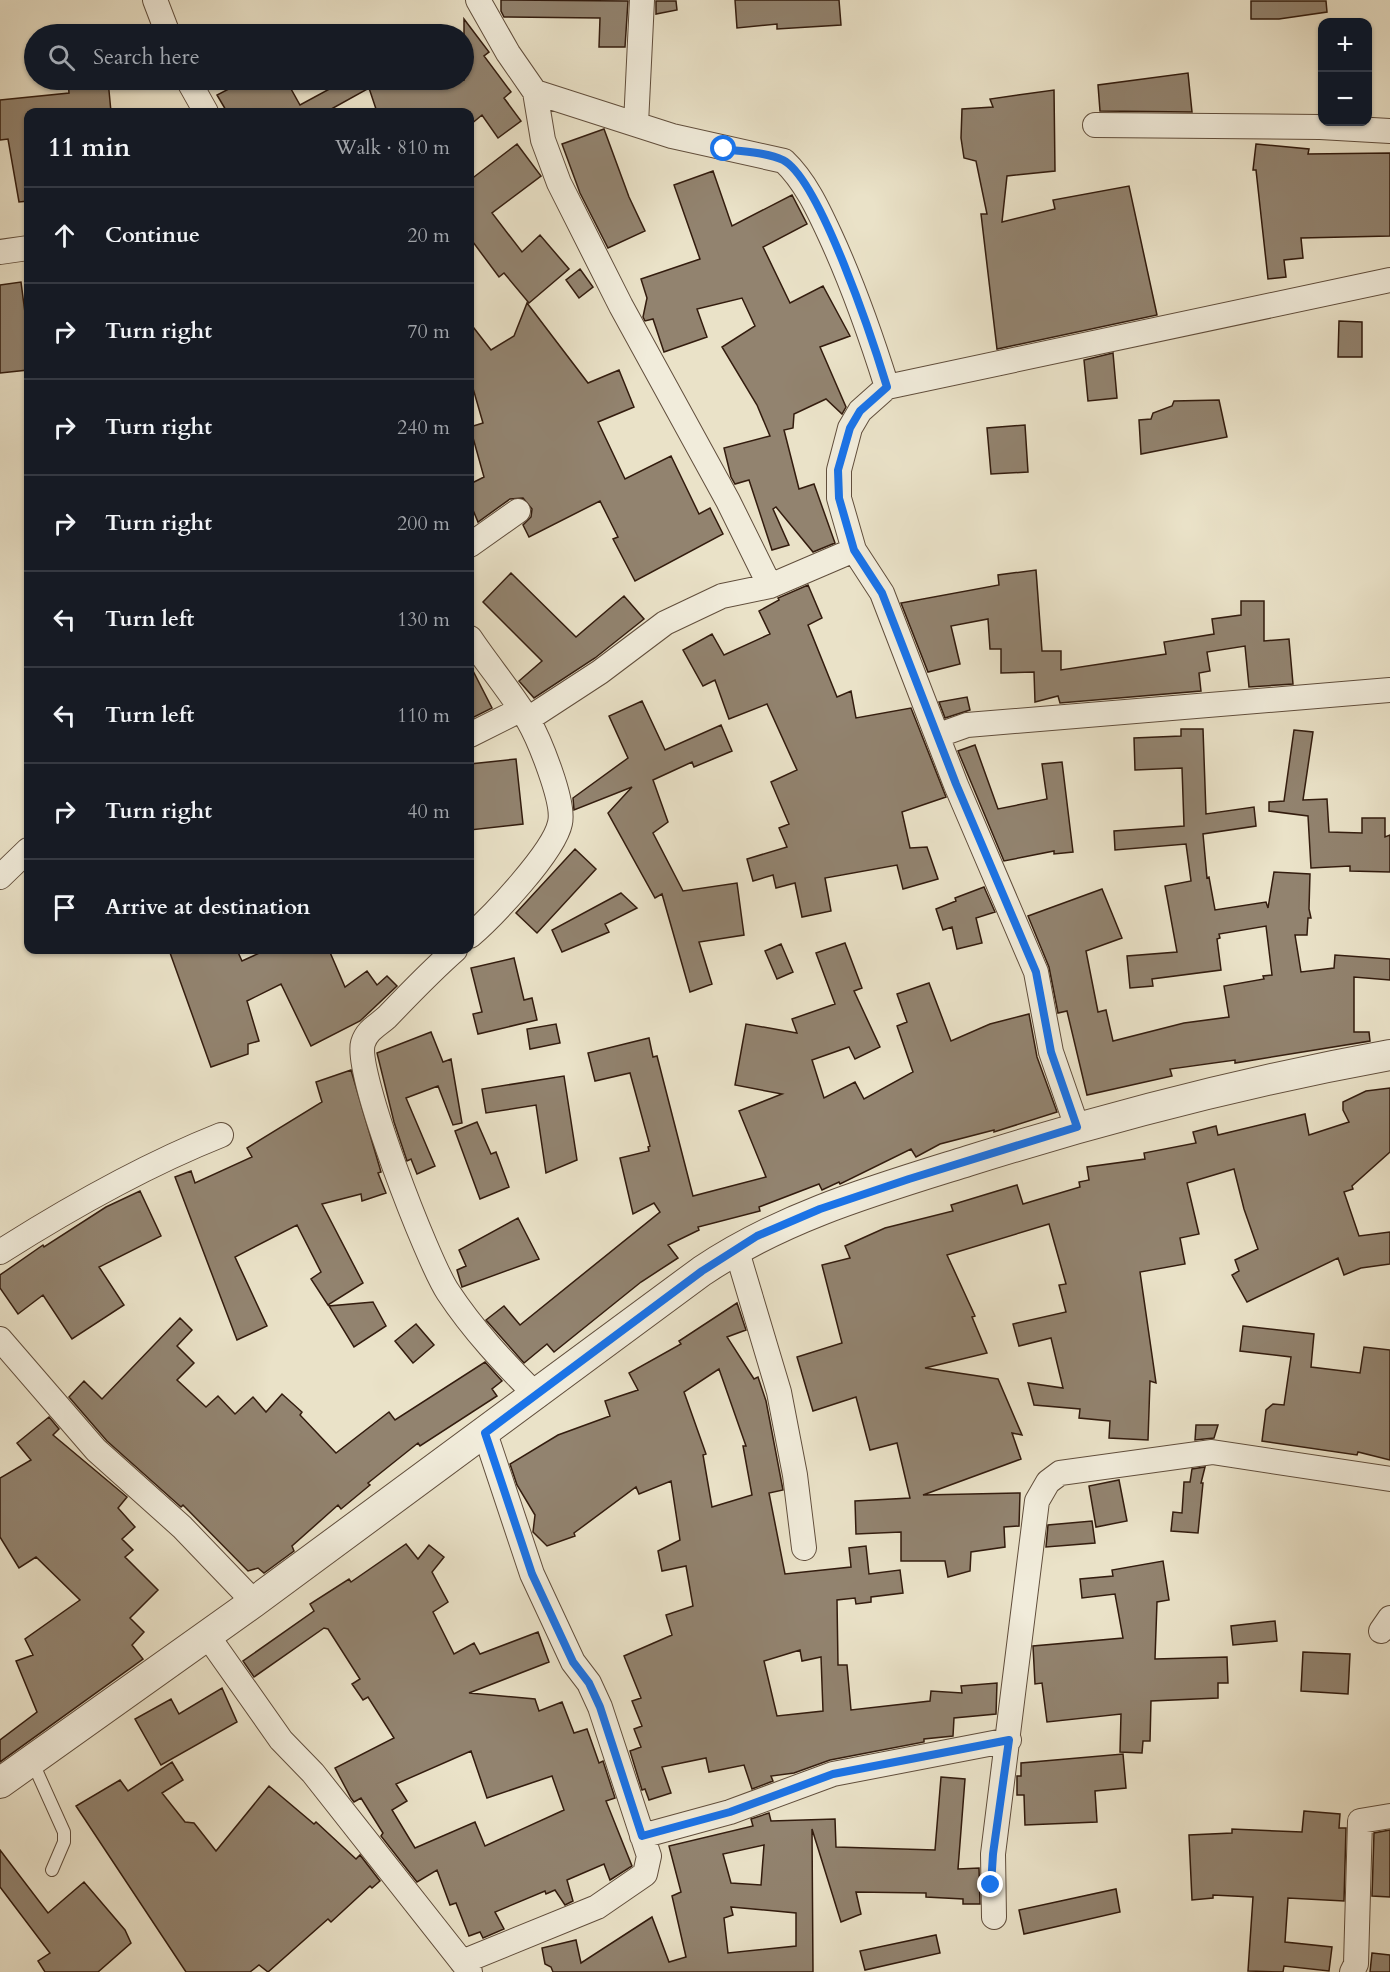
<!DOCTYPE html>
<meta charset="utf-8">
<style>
body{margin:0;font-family:Cardo,serif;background:#242831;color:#f1f3f6}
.controls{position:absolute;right:18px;top:18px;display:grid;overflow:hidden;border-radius:12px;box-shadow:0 2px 4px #0004}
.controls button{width:54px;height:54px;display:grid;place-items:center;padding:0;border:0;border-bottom:2px solid #363941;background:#171b24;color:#f1f3f6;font:30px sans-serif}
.stop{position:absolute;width:18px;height:18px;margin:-14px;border:4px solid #1a73e8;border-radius:50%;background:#fff}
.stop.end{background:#1a73e8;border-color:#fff;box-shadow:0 2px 6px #0008}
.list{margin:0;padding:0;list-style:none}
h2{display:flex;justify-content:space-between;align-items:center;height:78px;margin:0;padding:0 24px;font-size:26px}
h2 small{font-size:20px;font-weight:400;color:#9ea1a6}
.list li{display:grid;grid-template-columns:39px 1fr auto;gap:18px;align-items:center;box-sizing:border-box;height:96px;padding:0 24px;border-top:2px solid #363941}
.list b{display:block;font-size:22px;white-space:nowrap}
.list em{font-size:20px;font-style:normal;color:#9ea1a6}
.icon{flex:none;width:33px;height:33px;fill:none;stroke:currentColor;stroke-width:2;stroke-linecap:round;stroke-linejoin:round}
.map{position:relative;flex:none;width:1390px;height:1972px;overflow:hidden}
.search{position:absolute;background:#171b24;box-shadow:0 2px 4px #0004;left:24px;top:24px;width:450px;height:66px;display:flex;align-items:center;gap:15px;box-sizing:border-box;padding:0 21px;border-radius:33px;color:#9ea1a6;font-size:22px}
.panel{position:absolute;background:#171b24;box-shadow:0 2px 4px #0004;left:24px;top:108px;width:450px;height:846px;border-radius:12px}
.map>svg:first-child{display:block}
</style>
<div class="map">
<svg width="1390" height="1972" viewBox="0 0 1390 1972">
<rect width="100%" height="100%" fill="#eae2c8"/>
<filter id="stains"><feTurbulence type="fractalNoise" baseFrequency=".00333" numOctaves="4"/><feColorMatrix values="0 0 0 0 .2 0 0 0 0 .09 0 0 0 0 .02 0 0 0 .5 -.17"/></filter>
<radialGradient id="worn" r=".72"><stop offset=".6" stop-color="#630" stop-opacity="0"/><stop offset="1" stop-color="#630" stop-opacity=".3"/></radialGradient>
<path fill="#92836f" stroke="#331c0e" stroke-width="1.5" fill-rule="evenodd" d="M501 0 628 1 625 47H599L600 18 504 17 501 11Z
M735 0H839L841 25 777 29V24L737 28Z
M656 1H676L677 10 656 14Z
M1251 1H1326L1327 12 1279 19H1251Z
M464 19 489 52 484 56 511 92 504 98 521 121 498 138 482 115 470 125V112H377L369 88 326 112H227L217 95 246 80H286L300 105 346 80H464Z
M1188 73 1192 112 1100 111 1098 85Z
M68 80H108L111 112H28V201L19 202 8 139 0 140V100L69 93Z
M1054 90 1055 171 1007 176 1002 222 1055 209 1053 200 1129 186 1157 315 997 349 981 214H987L976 161 964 158 961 138 962 109 993 107 990 99Z
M604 129 629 197 645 231 608 248 580 193 562 144Z
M517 144 541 176 492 213 522 252 540 235 569 269 529 303 504 273 499 277 470 238V180Z
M1256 144 1309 149 1308 154 1390 153V236L1301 238 1303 258 1284 260 1286 277 1268 279 1256 170H1253Z
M713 171 732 226 792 195 807 224 763 247 790 303 823 286 850 336 820 347 846 407 842 414 826 399 794 414 793 428 784 430 799 489 814 484 835 543 813 552 776 507 773 509 789 545 772 550 749 480 735 484 731 477 724 448 770 436 757 405 722 347 755 326 742 298 697 309 707 337 664 352 653 319 645 321 643 317 647 298 641 279 700 259 674 185Z
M580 269 593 287 579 298 566 280Z
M21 282 28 336V370L0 373V285Z
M527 303 588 383 619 370 634 407 598 422 625 479 671 456 699 514 710 508 723 534 635 581 613 539 618 537 600 501 529 537 523 525 531 517 532 509 523 498 510 499 478 522 470 503V484L484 477 470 427 483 423 470 378V323L491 350 514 336Z
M1339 321 1362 322V357H1338Z
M1113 353 1117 398 1088 401 1084 360Z
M1219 400 1227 437 1141 454 1139 420 1151 419 1153 413 1172 406 1174 401Z
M1025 425 1028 472 991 474 987 428Z
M1036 570 1042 651H1061V670L1166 654 1164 642 1214 634 1212 619 1241 615V601H1264V641L1289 639 1293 684 1249 687 1245 646 1207 652 1210 671 1199 673 1201 691 1060 703 1058 696 1035 702 1034 672 1001 673V649H990L988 619 951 626 960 664 928 672 901 603 999 585 998 575Z
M511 573 576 637 624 596 644 619 595 658 534 698 519 681 542 661 483 602Z
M808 585 822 618 808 625 837 697 851 691 856 718 911 708 946 797 902 812 910 848 927 847 938 879 903 889 897 865 825 878 831 911 802 917 795 883 776 888 773 875 753 881 747 859 787 847 779 828 789 824 771 782 797 770 767 704 729 719 715 680 703 686 683 650 712 634 724 655 770 634 759 611 779 600 778 598Z
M470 665 492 708 470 719Z
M967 697 970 710 945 718 939 702Z
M642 701 665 750 721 725 732 751 694 767 692 762 653 780 668 822 653 833 683 891 737 883 744 935 699 942 712 984 690 992 662 894 655 898 608 813 632 787 574 810 573 798 628 758 609 716Z
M1181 729H1203L1206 814 1254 807 1256 826 1203 834 1207 878 1209 877 1215 910 1266 902 1268 908 1274 872 1310 874 1309 909 1311 918H1308L1307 935H1295L1301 972 1334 968 1335 955 1390 959V980L1354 977V1032H1369L1370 1041 1235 1063V1060L1170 1069 1172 1076 1087 1095 1067 1011 1058 1013 1049 967 1028 916 1102 889 1122 938 1086 951 1098 1012 1106 1010 1113 1041 1184 1023 1229 1017 1224 986 1264 979 1263 976 1272 975 1266 926 1219 934 1220 938 1217 939 1221 970 1152 979 1153 986 1130 988 1127 956 1177 952 1165 886 1191 881 1186 844 1115 850 1114 831 1184 826 1182 768 1135 770 1134 738 1181 736Z
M1294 730 1313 732 1303 800 1327 799 1329 832 1362 833V818H1385V837L1390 835V872L1350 871V866L1311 868 1308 816 1269 811V802L1284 801Z
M975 745 998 809 1047 799 1042 764 1062 762 1073 852 1054 854V851L1004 861 958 751Z
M516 759 523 824 470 830V764Z
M575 849 596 869 537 933 516 913Z
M984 887 995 912 976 918 982 943 957 949 952 927 943 930 936 909 956 901 955 898Z
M621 893 637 908 605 924 609 932 562 952 552 930Z
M845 943 862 988 854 991 880 1047 855 1059 849 1047 812 1060 824 1098 855 1082 864 1099 913 1072 897 1026 907 1022 897 994 929 983 951 1041 990 1024 1029 1014 1037 1057 1057 1112 994 1132V1130L940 1144 916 1157 911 1149 840 1184 839 1182 822 1190 819 1184 759 1207 760 1211 698 1227 699 1230 668 1245 678 1258 641 1282 554 1352 547 1344 524 1363 486 1320 504 1306 520 1325 660 1212 654 1203 633 1214 620 1158 649 1151 648 1147 650 1146 630 1073 595 1081 588 1053 649 1038 653 1057 657 1056 693 1196 766 1177 739 1111 782 1094 735 1085 746 1024 797 1033 792 1019 835 1004 816 953Z
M781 944 793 972 777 979 765 951Z
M169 950H237L242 961 266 950H329L345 987 367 971 377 985 387 976 397 986 360 1021 311 1046 281 984 247 1001 259 1041 248 1044V1054L211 1067Z
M514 958 524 1000 532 998 537 1020 478 1034 473 1014 482 1012 471 968Z
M556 1024 560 1043 530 1049 527 1029Z
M431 1032 443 1062 451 1059 462 1123 453 1125 438 1086 406 1098 435 1166 417 1174 411 1159 407 1161 394 1122 377 1053Z
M351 1070 381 1172 378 1173 386 1193 362 1201 361 1194 322 1204 363 1283 328 1305 311 1279 321 1272 297 1225 235 1257 267 1326 237 1340 175 1177 191 1171 195 1183 252 1157 247 1148 322 1102 316 1082Z
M564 1076 577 1160 546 1173 536 1105 486 1113 482 1089Z
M1390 1088V1152L1352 1186 1353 1189 1344 1192 1359 1236 1390 1232V1264L1361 1268 1344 1275 1338 1258 1247 1302 1232 1275 1239 1271 1235 1260 1258 1249 1244 1209 1234 1169 1187 1183 1199 1234 1180 1238 1185 1264 1140 1272 1156 1383 1150 1381 1148 1440 1109 1438 1110 1421 1079 1418 1080 1409 1034 1405 1028 1383 1063 1388 1051 1338 1019 1346 1013 1324 1066 1312 1059 1285 1066 1284 1049 1224 947 1255 975 1316 972 1317 987 1353 925 1368 998 1379 1022 1435 1012 1433 1021 1459 923 1495 1020 1493 1019 1526 1004 1527 1005 1547 971 1552 970 1571 948 1577 945 1561H901V1532L856 1534 855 1501 910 1498 897 1443 870 1450 856 1397 813 1411 797 1357 842 1343 822 1265 850 1258 845 1246 885 1228 953 1211 951 1205 1017 1185 1023 1204 1080 1187 1079 1182 1089 1180 1087 1167 1145 1159 1144 1153 1196 1143 1193 1132 1216 1126 1218 1135 1305 1114 1309 1135 1349 1122 1343 1110V1102L1366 1091Z
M477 1122 491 1154 496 1152 509 1187 480 1199 455 1131Z
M140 1191 161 1236 99 1267 124 1305 72 1339 43 1295 18 1314 0 1288V1275L43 1245 44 1247 106 1207Z
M518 1218 539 1259 462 1287 457 1270 466 1266 459 1250Z
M373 1302 386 1326 354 1347 329 1306Z
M737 1303 746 1330 727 1337 754 1379 758 1377 766 1401 783 1490 769 1493 785 1574 851 1567 849 1548 866 1546 869 1574 900 1570 903 1593 871 1597V1602L856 1604 855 1598 837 1600 838 1665H847L851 1710 930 1701 931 1691 962 1693 961 1686 997 1683 996 1714 954 1718 953 1736 924 1739V1742L830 1760 794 1773 771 1776 773 1781 752 1789 744 1765 709 1772 706 1758 662 1767 671 1793 649 1800 645 1789 642 1790 630 1751 641 1747 634 1729 642 1726 632 1701 641 1698 624 1656 672 1635 666 1615 693 1606 686 1566 662 1571 658 1551 680 1540 671 1481 639 1494 636 1487 574 1533 575 1536 547 1546 533 1532 535 1515 517 1485 510 1464 558 1435 610 1416 605 1401 638 1390 629 1373 681 1344 679 1341ZM719 1369 746 1446H743L752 1495 712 1507 703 1455 706 1454 684 1392ZM800 1650 802 1661 821 1657 823 1711 777 1716 764 1661Z
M180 1318 192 1330 177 1346 194 1363 177 1380 206 1407 218 1396 235 1414 253 1397 266 1412 282 1394 302 1412 300 1415 336 1453 389 1412 395 1420 485 1362 502 1381 492 1389 497 1396 420 1446 418 1443 368 1483 370 1485 341 1509 338 1505 292 1546 294 1551 264 1573 258 1568 248 1571 183 1505 181 1507 107 1441 69 1397 84 1381 102 1399Z
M416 1324 434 1345 413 1363 395 1341Z
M1243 1326 1314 1334 1311 1367 1360 1373 1364 1347 1390 1350V1460L1358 1452 1357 1455 1262 1441 1266 1410 1273 1404 1284 1405 1291 1357 1240 1351Z
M49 1417 59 1429 53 1435 127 1497 118 1508 135 1527 122 1539 133 1550 125 1557 158 1590 130 1618 144 1632 132 1645 143 1659 0 1762V1740L37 1712 16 1661 33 1655 25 1639 80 1600 36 1557 19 1568 0 1537V1478L31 1460 17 1443Z
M1196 1425H1218L1214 1438 1195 1440Z
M1205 1467 1201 1483H1203L1198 1533 1171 1531 1173 1512 1182 1513 1184 1482H1190L1192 1469Z
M1119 1480 1127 1521 1096 1527 1089 1486Z
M1092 1521 1095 1543 1046 1547 1048 1525Z
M406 1544 418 1559 429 1545 444 1557 432 1572 448 1602 433 1612 454 1654 474 1643 480 1654 538 1632 549 1662 469 1693 535 1699 539 1711 562 1702 574 1733 587 1729 599 1763 603 1761 615 1798 606 1801 632 1866 610 1880 604 1864 567 1880 573 1901 565 1905 555 1890 546 1894 545 1891 495 1912 504 1929 483 1938 480 1932 469 1936 456 1903 450 1905 437 1870 417 1882 381 1836 383 1833 361 1798 354 1802 351 1798 335 1768 394 1738 368 1697 363 1700 352 1684 360 1679 328 1629 324 1628 254 1677 243 1661 314 1611 310 1604 349 1579 351 1582ZM471 1751 487 1798 552 1776 564 1810 485 1846 475 1822 415 1848 392 1810 407 1801 396 1784Z
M1163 1561 1169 1600 1157 1602 1155 1659 1227 1657 1228 1683H1218V1698L1151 1701 1150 1741H1143L1142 1753 1120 1752 1121 1714 1047 1722 1042 1683 1035 1684 1033 1646 1123 1638 1115 1594 1082 1598 1080 1579 1113 1576 1112 1570Z
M1275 1621 1277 1641 1233 1645 1231 1626Z
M1303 1652 1350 1654 1348 1694 1301 1691Z
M222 1688 237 1722 161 1765 135 1719 171 1699 179 1714Z
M1123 1754 1126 1788 1095 1791 1097 1822 1025 1825 1024 1795H1017V1776H1021V1763Z
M172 1762 183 1780 162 1793 185 1822 194 1823 216 1851 269 1786 314 1824 316 1822 356 1859 360 1855 380 1881 372 1888 370 1886 331 1922 328 1919 268 1972 259 1965 250 1972H186L76 1806 120 1780 128 1791Z
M941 1777 965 1779 958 1869 979 1868 980 1904H963V1899L926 1897V1893L856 1892 861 1914 841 1922 812 1829 813 1972H553L551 1967 545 1964 542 1948 576 1940 581 1963 652 1917 669 1962 686 1957 672 1896 681 1892 669 1846 753 1826 751 1819 769 1813 771 1821 835 1819 836 1847 935 1850ZM764 1845 761 1885 731 1883 723 1854ZM731 1907 796 1913V1946L728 1953 724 1918 733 1915Z
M1304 1811 1340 1814 1339 1828H1346L1344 1901 1288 1898 1285 1942 1332 1947 1329 1971 1284 1966 1283 1972 1248 1971 1253 1897 1213 1895V1898L1192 1900 1189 1835 1232 1833V1829L1302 1832Z
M1390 1830V1897L1372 1896 1374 1833Z
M0 1850 48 1913 84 1882 125 1930 131 1943 98 1972H45L38 1961 50 1953 0 1887Z
M1116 1889 1120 1912 1024 1934 1019 1910Z
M936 1935 940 1953 865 1970 860 1951Z
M1372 1953 1390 1955V1972H1370Z"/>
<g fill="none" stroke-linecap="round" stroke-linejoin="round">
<defs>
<path id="service" d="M32 1761 64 1832V1842L52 1870"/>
<path id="minor" d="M155 0 168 34
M478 0 508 53 535 92 543 140 559 183 621 306 728 501 770 586
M188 80 206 112
M535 92 672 136 784 161C805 181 818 209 830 235 854 287 870 333 887 387
M636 124 642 0
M1095 125 1320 127 1390 131
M0 252 28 248
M470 545 518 511
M470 638C488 665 511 692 528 720 539 739 565 802 560 823 554 852 493 916 470 936
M528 719 600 672 665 623 722 596 770 586 854 550
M470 735 520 710
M939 735 967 725 1390 690
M0 877 28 850
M455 950C431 971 409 994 387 1017 377 1026 367 1030 363 1043 354 1072 428 1262 448 1292 473 1330 504 1363 537 1396
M1077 1127 1051 1052 1036 972 956 785 882 593 854 550 839 498V470L850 428 860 411 887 387 1390 280
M736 1248 779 1392 795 1475 804 1548
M0 1252C71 1207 143 1166 221 1135
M0 1339 96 1450 182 1527 254 1602
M1381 1631 1390 1618
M207 1635 281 1740 313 1773 470 1972
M642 1836 730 1812 833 1774 1009 1740
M994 1917 993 1854 1037 1501 1048 1482 1060 1473 1212 1452 1390 1479
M462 1962 597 1907 645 1874 649 1856 600 1707 589 1683 573 1662 532 1574 485 1433
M1352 1972 1356 1964 1360 1821 1390 1816"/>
<path id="tertiary" d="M0 1783 254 1602 702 1271C784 1216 875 1190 968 1161 1108 1117 1247 1081 1390 1055"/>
</defs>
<use href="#service" stroke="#614e3c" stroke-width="14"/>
<use href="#minor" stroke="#614e3c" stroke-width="26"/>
<use href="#tertiary" stroke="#614e3c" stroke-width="32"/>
<use href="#service" stroke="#f1ecdb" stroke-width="12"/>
<use href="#minor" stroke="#f1ecdb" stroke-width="24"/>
<use href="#tertiary" stroke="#f1ecdb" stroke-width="30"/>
</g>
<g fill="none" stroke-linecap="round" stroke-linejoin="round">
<path stroke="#1a73e8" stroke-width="8" d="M724 149C743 152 766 152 783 160 820 179 874 344 887 387L860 411 850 428 838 470 839 498 854 550 882 593 956 784 1036 972 1051 1052 1077 1127 909 1179 820 1209 757 1236 702 1271 485 1433 532 1574 573 1662 589 1683 600 1707 642 1836 730 1812 833 1774 1009 1740 993 1854 991 1885"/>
</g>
<rect width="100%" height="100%" filter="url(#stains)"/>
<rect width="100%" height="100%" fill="url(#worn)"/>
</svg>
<div class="controls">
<button>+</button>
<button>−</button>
</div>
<div class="stop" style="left:724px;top:149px"></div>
<div class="stop end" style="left:991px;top:1885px"></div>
<div class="search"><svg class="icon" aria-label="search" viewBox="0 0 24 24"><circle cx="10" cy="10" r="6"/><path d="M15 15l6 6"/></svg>Search here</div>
<section class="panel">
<h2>11 min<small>Walk · 810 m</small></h2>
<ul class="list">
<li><svg class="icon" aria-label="ahead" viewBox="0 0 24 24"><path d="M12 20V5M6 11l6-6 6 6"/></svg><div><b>Continue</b></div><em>20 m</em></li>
<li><svg class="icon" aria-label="right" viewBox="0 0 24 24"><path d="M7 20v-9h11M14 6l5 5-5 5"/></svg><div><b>Turn right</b></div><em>70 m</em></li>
<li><svg class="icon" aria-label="right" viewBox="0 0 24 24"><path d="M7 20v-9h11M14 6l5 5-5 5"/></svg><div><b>Turn right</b></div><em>240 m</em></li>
<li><svg class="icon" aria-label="right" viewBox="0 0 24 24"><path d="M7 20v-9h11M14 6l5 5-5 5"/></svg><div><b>Turn right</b></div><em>200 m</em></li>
<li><svg class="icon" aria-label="left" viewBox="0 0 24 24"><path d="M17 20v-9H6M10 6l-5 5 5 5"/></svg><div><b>Turn left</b></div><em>130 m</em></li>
<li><svg class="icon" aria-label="left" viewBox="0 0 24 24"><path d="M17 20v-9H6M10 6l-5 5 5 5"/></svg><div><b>Turn left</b></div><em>110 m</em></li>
<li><svg class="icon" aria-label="right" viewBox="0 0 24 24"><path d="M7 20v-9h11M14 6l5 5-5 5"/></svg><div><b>Turn right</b></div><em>40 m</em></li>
<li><svg class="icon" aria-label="arrive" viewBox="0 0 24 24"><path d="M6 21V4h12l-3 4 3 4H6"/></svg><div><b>Arrive at destination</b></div></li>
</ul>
</section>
</div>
